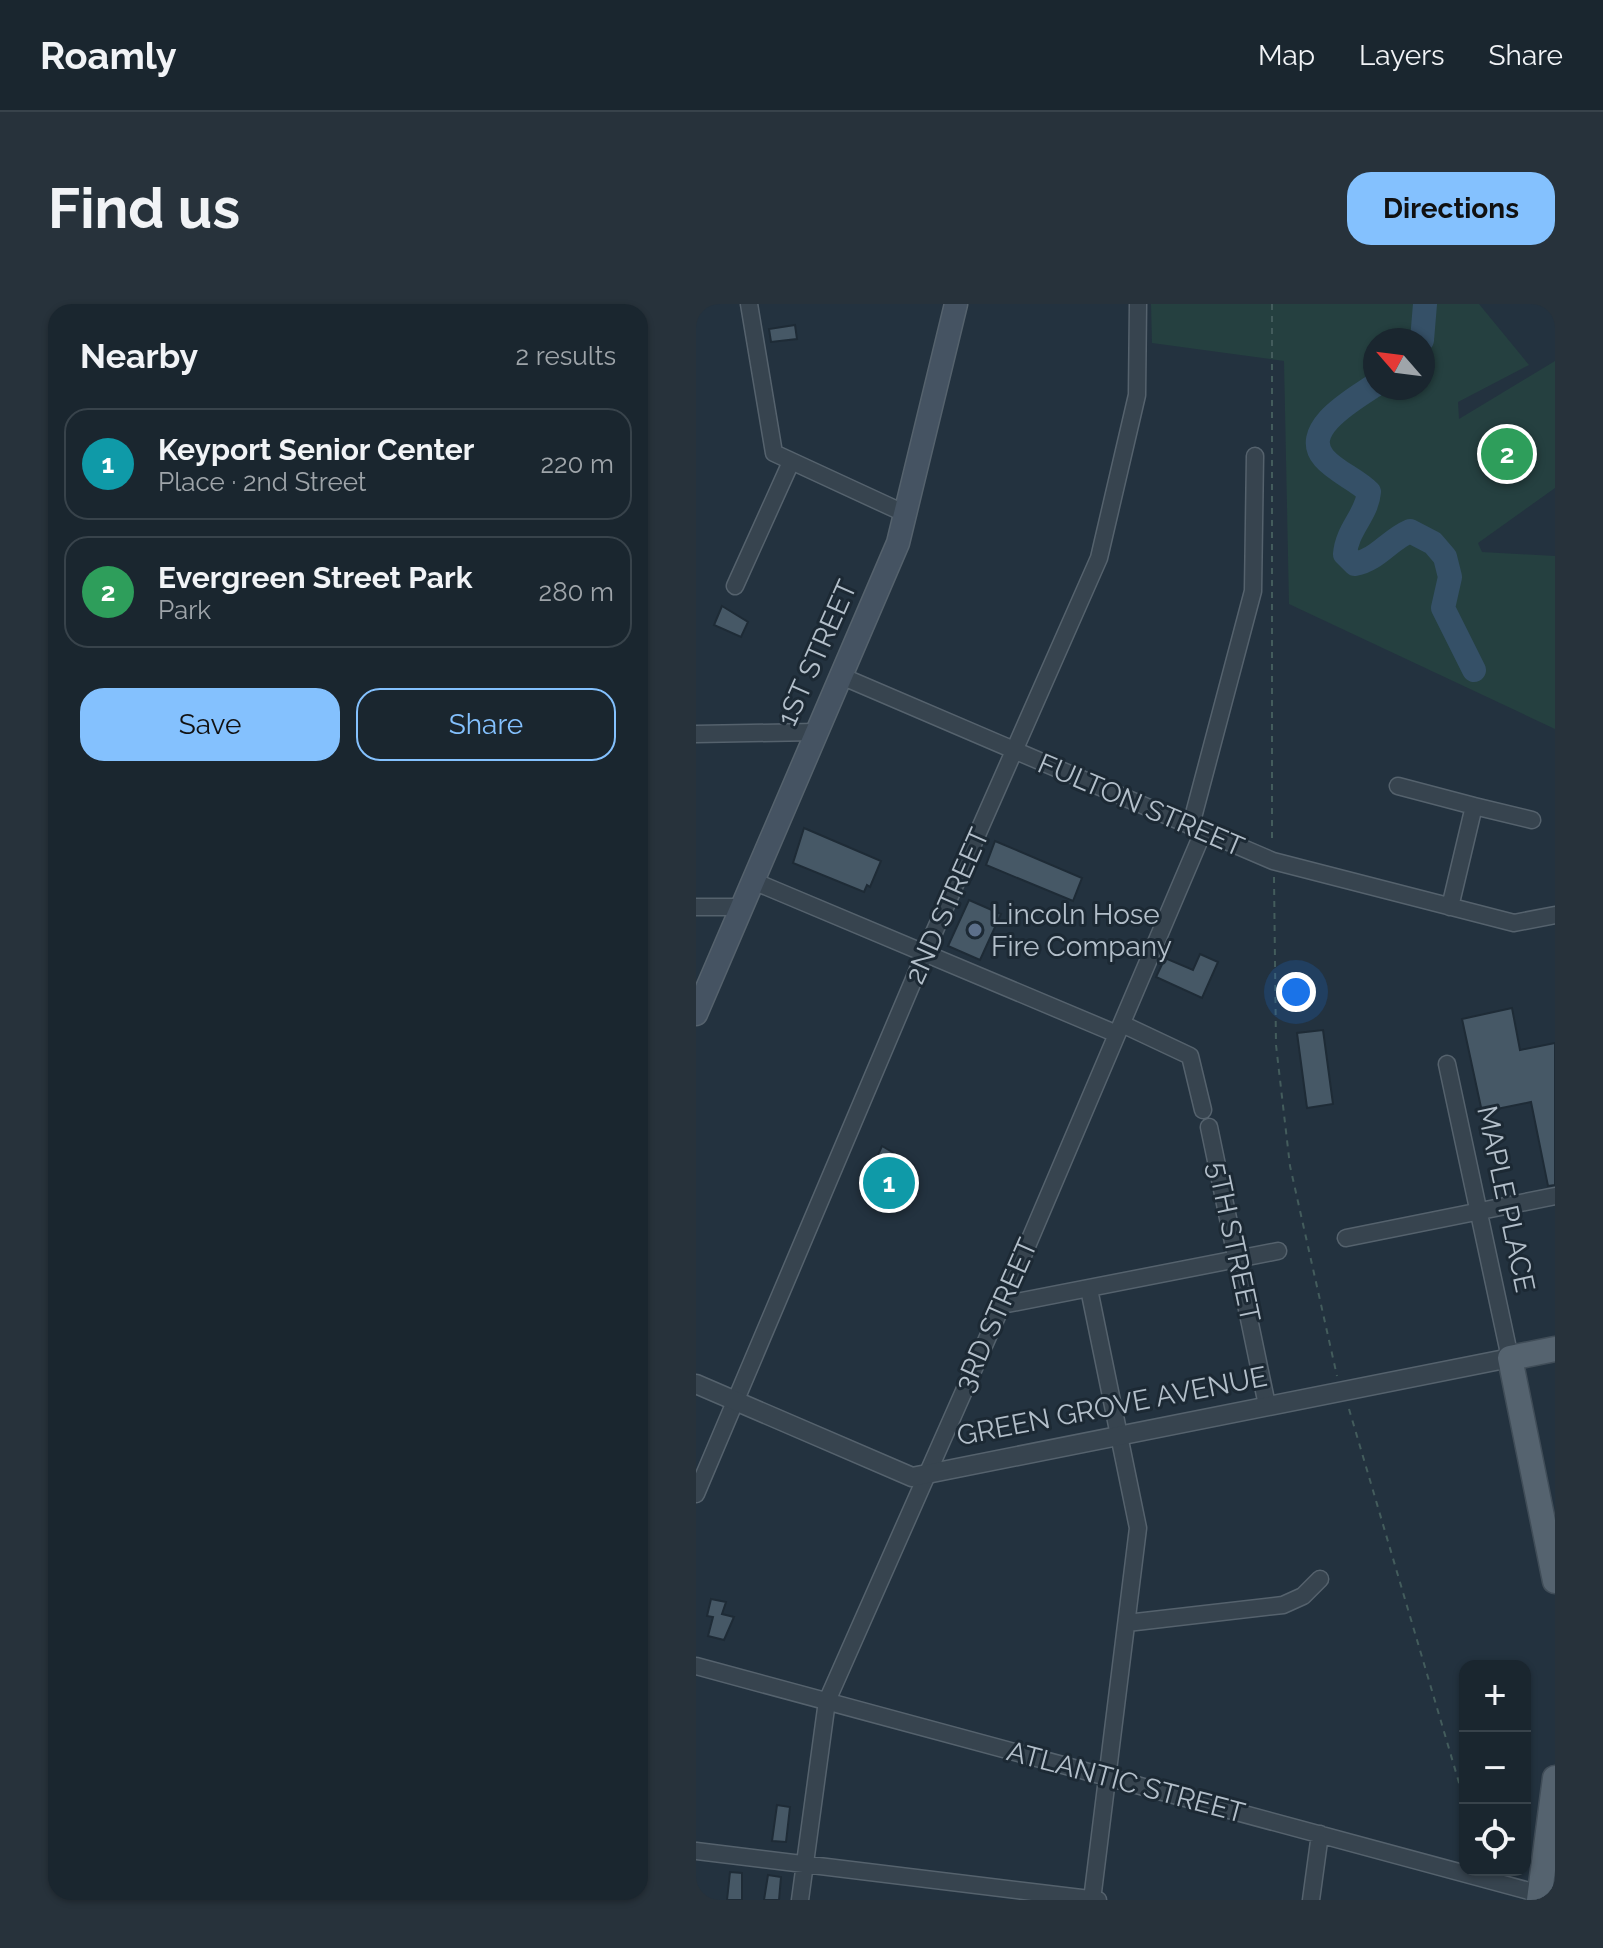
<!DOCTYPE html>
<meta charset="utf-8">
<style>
body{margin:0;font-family:Raleway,sans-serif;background:#27323b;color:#f1f3f6}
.controls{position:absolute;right:24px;bottom:24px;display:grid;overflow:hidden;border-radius:16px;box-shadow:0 2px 6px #0004}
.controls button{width:72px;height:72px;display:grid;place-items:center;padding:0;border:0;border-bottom:2px solid #38434b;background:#1a262f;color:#f1f3f6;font:40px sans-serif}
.compass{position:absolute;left:667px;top:24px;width:72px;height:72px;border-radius:50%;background:#1a262f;box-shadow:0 2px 6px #0004;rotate:298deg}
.you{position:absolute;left:600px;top:688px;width:28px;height:28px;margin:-20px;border:6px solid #fff;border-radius:50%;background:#1a73e8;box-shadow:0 0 0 12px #1a73e833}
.badge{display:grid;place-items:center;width:52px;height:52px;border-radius:50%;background:#84c1fe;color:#fff;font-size:26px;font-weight:700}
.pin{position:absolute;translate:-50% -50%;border:4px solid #fff;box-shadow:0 2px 8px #0006}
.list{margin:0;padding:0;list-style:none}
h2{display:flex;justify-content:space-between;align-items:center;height:104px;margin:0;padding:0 32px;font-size:34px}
h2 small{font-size:26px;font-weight:400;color:#9fa5aa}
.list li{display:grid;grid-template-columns:52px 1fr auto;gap:24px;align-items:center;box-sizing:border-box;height:112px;margin:0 16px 16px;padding:0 16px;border:2px solid #38434b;border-radius:24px}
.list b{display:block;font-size:30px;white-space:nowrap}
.list p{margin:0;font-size:26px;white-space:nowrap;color:#9fa5aa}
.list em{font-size:26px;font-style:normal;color:#9fa5aa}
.actions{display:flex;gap:16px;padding:24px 32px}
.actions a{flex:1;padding:18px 0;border:2px solid #84c1fe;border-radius:24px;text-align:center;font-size:28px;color:#84c1fe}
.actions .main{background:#84c1fe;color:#111}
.icon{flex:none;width:44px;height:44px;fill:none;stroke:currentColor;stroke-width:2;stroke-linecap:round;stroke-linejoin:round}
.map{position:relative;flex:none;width:859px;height:1596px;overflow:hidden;border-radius:24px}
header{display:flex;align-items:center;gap:48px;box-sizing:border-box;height:112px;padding:0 40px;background:#1a262f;border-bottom:2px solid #38434b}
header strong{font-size:38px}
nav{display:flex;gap:44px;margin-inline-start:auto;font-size:28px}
.intro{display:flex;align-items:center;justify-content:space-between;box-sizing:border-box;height:192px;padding:0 48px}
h1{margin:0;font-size:56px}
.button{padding:20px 36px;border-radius:24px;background:#84c1fe;color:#111;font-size:28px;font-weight:700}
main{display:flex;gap:48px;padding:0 48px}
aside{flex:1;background:#1a262f;border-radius:24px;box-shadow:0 2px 6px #0004}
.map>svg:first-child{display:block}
</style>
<header>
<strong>Roamly</strong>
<nav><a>Map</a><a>Layers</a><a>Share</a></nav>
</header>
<div class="intro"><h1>Find us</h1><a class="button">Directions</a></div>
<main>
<aside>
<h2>Nearby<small>2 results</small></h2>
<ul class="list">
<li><span class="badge" style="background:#0f9aa8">1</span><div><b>Keyport Senior Center</b><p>Place · 2nd Street</p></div><em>220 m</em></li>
<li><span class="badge" style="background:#2e9e5b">2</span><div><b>Evergreen Street Park</b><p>Park</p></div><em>280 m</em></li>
</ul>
<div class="actions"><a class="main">Save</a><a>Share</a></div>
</aside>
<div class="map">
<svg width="859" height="1596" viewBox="0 0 859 1596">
<rect width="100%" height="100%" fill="#23323f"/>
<path fill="#254040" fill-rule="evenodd" d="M455 0H783L833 61 762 98 763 115 859 57V184L782 239 786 248 859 252V425L593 300 588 57 456 39ZM679 36H727V84H679Z"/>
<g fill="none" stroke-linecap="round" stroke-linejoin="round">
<path stroke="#355067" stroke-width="24" d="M726 36 729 0
M679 81C660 94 603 125 628 154 640 168 660 175 673 188 671 211 651 225 649 250L659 260C681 256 693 236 714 227L737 239 749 253 754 273 747 304 778 366"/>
</g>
<path fill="#465866" stroke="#1e2b36" stroke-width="2" d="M99 21 101 35 75 38 73 25Z
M26 302 52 318 45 333 18 321Z
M108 524 185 557 174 583 171 581 168 588 97 559Z
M299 537 386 574 377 597 290 561Z
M273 596 305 610 284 656 252 642Z
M504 650 522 658 506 694 460 673 469 654 497 666Z
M816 704 824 746 859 739V881L852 882 835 798 786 808 766 715Z
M627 726 637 800 611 804 601 729Z
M186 842 218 861 216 867 221 870 210 894 205 892 201 901 165 889Z
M15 1295 30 1298 26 1310 38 1313 28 1336 12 1332 17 1313 11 1312Z
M81 1501 94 1503 90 1538 76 1537Z
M34 1568 46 1569V1596H31Z
M72 1571 85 1573 83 1596H68Z"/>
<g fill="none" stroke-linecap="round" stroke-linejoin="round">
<defs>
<path id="minor" d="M53 0 78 149 210 210
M39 282 95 158
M145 372 577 557 818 619 859 611
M0 430 120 428
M702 482 778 502 754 603
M778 502 836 516
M495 521 557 287 559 152
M57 577 421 730
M0 603H45
M426 720 494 752 507 806
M751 760 814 1054
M513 823 571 1101
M650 934 859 892
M393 985 442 1224 396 1596
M306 1001 582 947
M0 1190 229 649 403 254 441 91 442 0
M431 1319 587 1301 607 1292 624 1275
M0 1362 859 1594
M0 1547 402 1596
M104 1596 131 1397 306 1001 507 528
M615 1596 624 1530"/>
<path id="tertiary" d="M0 1080 216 1173 814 1054"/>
<path id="secondary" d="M0 710 202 239 260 0"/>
<path id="primary" d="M859 1045 814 1054 859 1277
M843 1596 859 1474"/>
</defs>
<use href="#minor" stroke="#55626d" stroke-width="19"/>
<use href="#tertiary" stroke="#55626d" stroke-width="21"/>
<use href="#secondary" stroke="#55626d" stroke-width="25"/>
<use href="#primary" stroke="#404d58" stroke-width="27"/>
<path stroke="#435c5c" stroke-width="2" stroke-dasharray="6 6" stroke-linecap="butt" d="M576 0V539
M578 573 580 741 594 862 641 1072
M653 1105 769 1499"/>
<use href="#minor" stroke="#37444f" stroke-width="16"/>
<use href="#tertiary" stroke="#37444f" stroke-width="18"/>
<use href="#secondary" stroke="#455362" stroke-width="22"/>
<use href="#primary" stroke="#55636f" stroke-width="24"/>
</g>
<circle fill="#5c6f8a" stroke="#1c2934" stroke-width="3" cx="279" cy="626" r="8"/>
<g text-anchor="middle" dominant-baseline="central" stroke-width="6" stroke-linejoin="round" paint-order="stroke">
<g font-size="28" fill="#b3bfca" stroke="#1c2934">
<text transform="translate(121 349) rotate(-66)">1ST STREET</text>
<text transform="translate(445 501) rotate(23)">FULTON STREET</text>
<text transform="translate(251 602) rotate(-66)">2ND STREET</text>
<text transform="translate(810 895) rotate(78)">MAPLE PLACE</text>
<text transform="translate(538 938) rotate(78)">5TH STREET</text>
<text transform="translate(300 1011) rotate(-66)">3RD STREET</text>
<text transform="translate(416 1102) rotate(-11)">GREEN GROVE AVENUE</text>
<text transform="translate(430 1478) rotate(15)">ATLANTIC STREET</text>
</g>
<g font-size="28" fill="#b3bfca" stroke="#1c2934" text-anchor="start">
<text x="295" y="610">Lincoln Hose<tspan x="295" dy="32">Fire Company</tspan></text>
</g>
</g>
</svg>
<div class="controls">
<button>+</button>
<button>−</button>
<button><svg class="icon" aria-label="locate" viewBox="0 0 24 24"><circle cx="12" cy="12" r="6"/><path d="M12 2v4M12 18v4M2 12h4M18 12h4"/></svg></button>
</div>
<svg class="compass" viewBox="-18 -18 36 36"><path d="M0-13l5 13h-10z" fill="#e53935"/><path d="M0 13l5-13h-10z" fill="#9fa5aa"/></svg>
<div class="you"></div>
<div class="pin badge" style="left:193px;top:879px;background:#0f9aa8">1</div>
<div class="pin badge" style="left:811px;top:150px;background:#2e9e5b">2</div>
</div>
</main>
